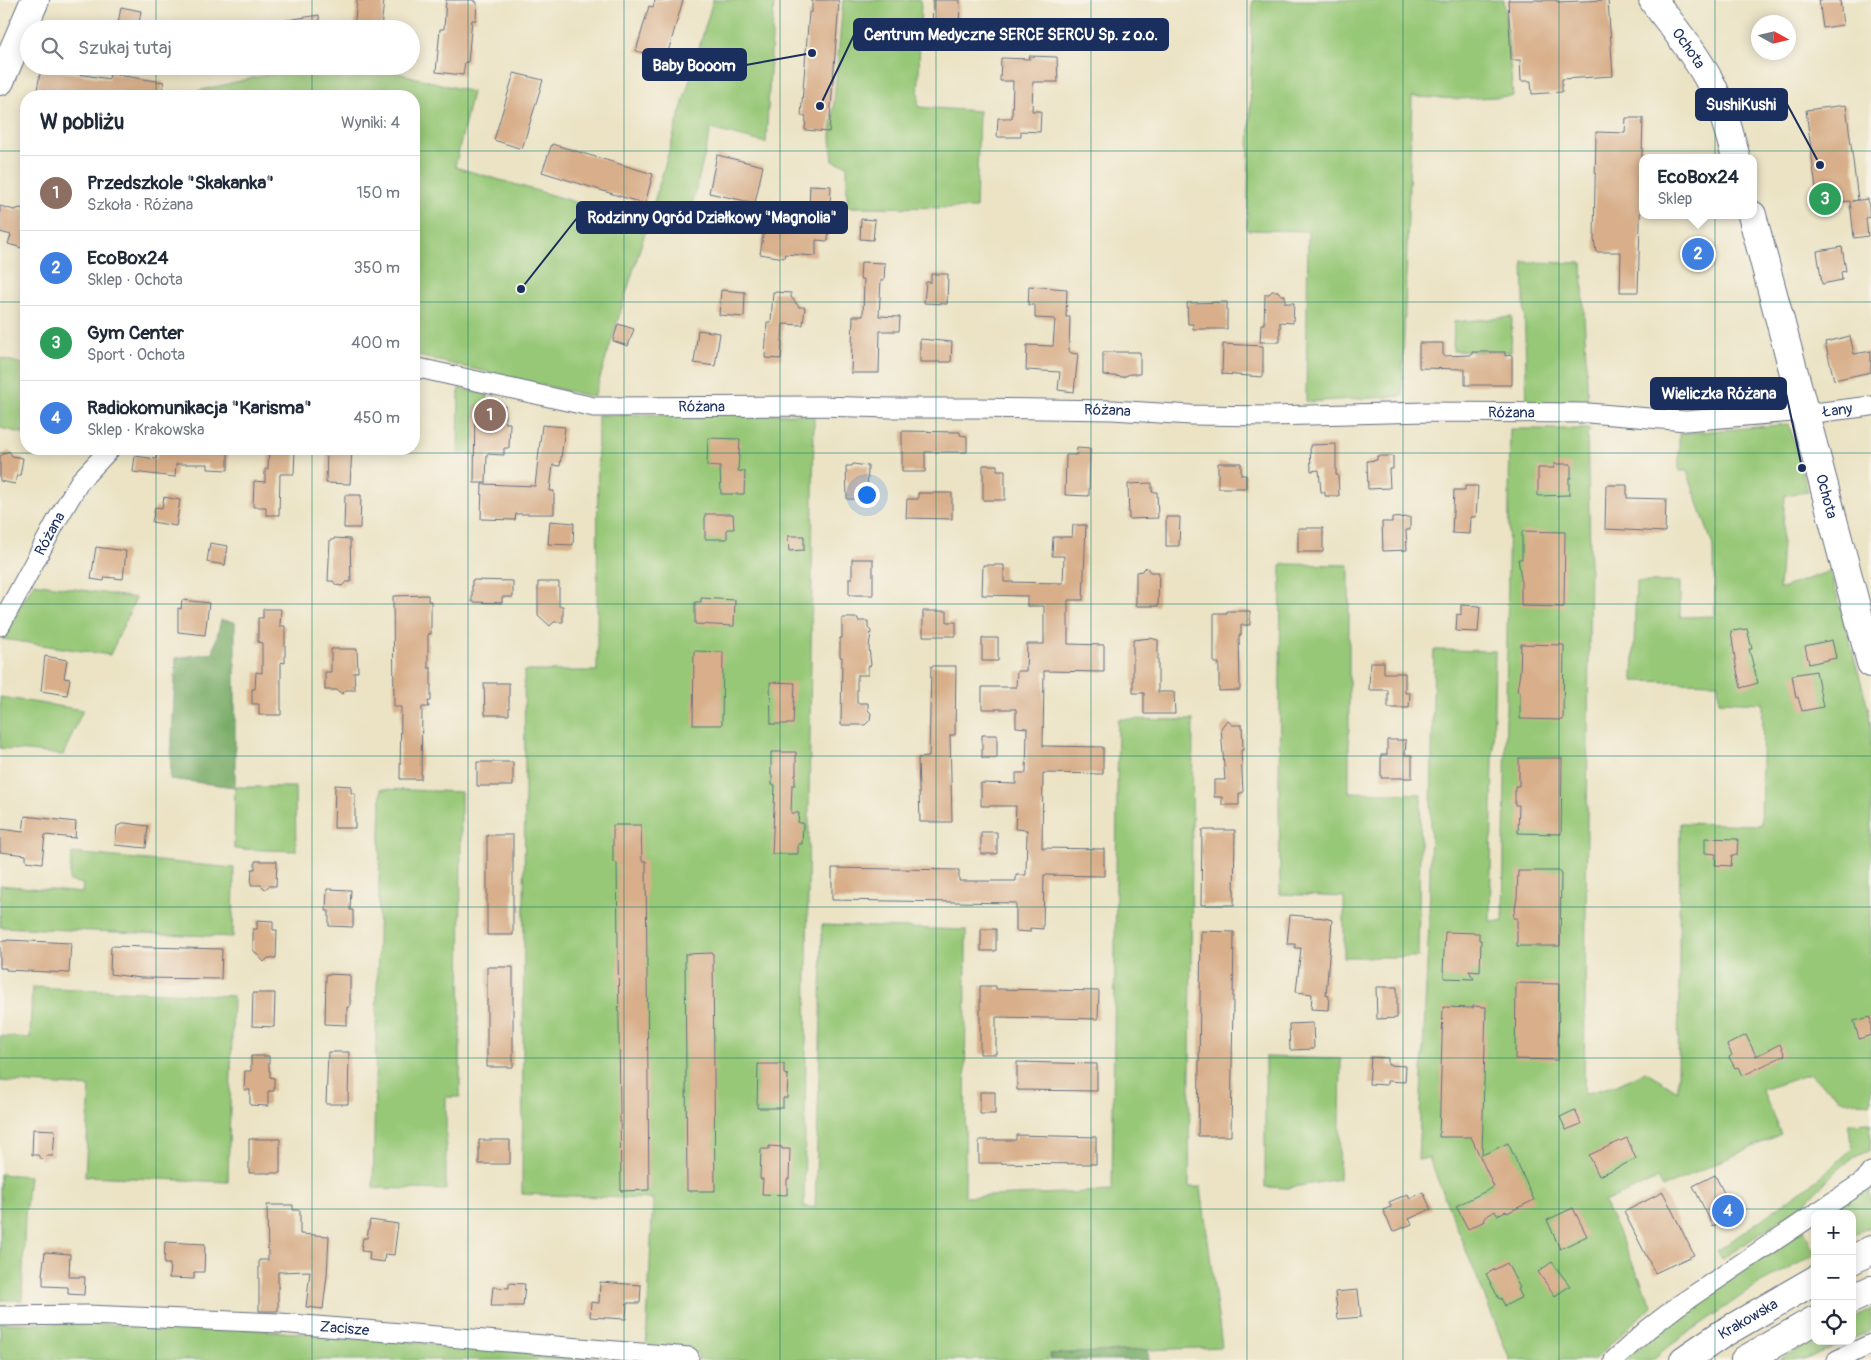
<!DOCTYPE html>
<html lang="pl">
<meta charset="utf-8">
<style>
body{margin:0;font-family:Pangolin,sans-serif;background:#f2f2f3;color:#1f2937}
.controls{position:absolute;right:15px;bottom:15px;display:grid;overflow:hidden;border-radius:10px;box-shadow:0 2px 12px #0003}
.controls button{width:45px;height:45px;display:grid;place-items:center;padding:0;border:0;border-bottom:1px solid #e0e1e3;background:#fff;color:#1f2937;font:25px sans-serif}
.compass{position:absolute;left:1751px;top:15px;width:45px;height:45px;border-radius:50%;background:#fff;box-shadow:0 2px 12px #0003;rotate:98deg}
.you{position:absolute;left:866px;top:494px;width:18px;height:18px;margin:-12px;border:4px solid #fff;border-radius:50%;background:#1a73e8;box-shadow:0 0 0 8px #1a73e833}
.badge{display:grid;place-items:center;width:32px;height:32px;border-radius:50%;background:#c8321e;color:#fff;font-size:16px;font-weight:700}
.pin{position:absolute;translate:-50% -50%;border:2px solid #fff;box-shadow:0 1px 5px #0006}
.popup{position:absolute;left:1639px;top:154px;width:118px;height:65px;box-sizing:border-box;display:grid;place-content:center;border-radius:10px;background:#fff;filter:drop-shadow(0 1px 4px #0005);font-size:16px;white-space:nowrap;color:#747a83}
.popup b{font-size:19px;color:#1f2937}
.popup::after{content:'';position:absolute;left:50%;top:100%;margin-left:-10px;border:10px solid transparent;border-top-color:#fff}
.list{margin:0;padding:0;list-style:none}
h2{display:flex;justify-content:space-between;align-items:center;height:65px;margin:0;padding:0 20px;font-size:21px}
h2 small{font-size:16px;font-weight:400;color:#747a83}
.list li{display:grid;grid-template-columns:32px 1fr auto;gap:15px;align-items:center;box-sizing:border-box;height:75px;padding:0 20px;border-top:1px solid #e0e1e3}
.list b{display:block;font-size:19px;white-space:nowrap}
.list p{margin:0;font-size:16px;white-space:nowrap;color:#747a83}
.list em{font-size:16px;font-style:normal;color:#747a83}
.icon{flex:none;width:28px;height:28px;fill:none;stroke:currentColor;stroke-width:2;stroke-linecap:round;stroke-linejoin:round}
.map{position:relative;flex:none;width:1871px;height:1360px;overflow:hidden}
.search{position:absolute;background:#fff;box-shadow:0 2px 12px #0003;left:20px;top:20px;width:400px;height:55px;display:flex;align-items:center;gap:12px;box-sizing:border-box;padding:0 18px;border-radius:28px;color:#747a83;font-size:19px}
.panel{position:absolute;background:#fff;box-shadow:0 2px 12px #0003;left:20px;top:90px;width:400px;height:365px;border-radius:20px}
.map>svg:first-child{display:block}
</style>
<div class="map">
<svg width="1871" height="1360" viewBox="0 0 1871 1360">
<rect width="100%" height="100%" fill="#f7f3e8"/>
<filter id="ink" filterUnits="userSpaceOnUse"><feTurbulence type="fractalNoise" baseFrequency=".02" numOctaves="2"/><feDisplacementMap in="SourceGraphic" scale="10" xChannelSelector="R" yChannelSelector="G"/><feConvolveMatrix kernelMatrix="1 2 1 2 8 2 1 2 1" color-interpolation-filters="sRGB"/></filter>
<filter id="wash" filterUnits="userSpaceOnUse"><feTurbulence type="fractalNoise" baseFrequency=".0096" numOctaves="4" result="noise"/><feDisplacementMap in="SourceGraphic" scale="20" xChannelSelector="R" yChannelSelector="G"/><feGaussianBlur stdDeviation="1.12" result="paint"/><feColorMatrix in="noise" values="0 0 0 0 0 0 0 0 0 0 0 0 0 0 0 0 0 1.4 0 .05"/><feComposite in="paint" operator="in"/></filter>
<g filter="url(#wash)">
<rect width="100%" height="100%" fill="#ebe3c4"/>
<path fill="#97c877" stroke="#597c6a" d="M713 0H774L766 143 711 129 685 233 648 223 594 397 414 355V96H176L304 66H370L472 92 455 167 648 223Z
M843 0H921L918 107 979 111 976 208 847 207V165L833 161 831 137Z
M1253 0H1504L1513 96 1459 99 1412 97 1402 396 1306 402 1308 231 1247 230Z
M1523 262 1582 263 1588 406H1527Z
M1512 317 1511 352 1453 351 1454 322Z
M0 358 26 365V434L0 428Z
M459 388 488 395 487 406H475L474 453H458Z
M814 414 804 1206 815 1208 821 1015 822 925 966 930 965 1197 1112 1191 1118 719 1193 720 1189 1187H1201L1222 1347 1050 1354 1051 1360H698V1353L646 1349 653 1199 522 1194 525 771 524 671H597L598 415Z
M1789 424 1808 492 1785 495 1779 589 1830 571 1868 707 1871 728V1103L1843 1101 1810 1074 1762 1090 1781 1134 1662 1188 1657 1179 1604 1202 1653 1307 1635 1321 1594 1360H1510L1429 1158 1418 1160 1429 923 1434 650 1495 651 1490 921 1503 922 1510 429H1591L1587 434 1590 550 1584 1094 1617 1085 1645 1071 1678 1091 1680 823 1761 825 1763 703 1719 701 1718 683 1633 681 1636 582H1680V617L1715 616 1714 549 1687 471H1679V434Z
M1281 564 1349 565V792L1421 794 1418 957H1344V897L1280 894 1279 792Z
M34 583 136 598 110 655 2 639Z
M0 697 83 710 63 755 0 748Z
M235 787H295L296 851 234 849Z
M381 789 461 792 460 1097H446V1190L373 1188Z
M72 853 234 868 233 937 0 927V885L82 893 83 884 69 881Z
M32 987 233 996 228 1182 85 1176 90 1087 0 1081V1036L30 1038Z
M1265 1057 1341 1059 1339 1179 1288 1188 1265 1187Z
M1871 1123 1870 1150 1851 1159 1831 1176 1809 1199 1791 1213 1722 1259 1717 1251 1818 1179 1853 1148 1848 1124Z
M0 1174 29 1176 25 1215 22 1300H0Z
M1871 1183V1226L1852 1235V1214H1827Z
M1804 1229 1815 1255 1757 1285 1661 1352 1652 1360H1624L1679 1313Z
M1871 1309V1331L1852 1339V1320Z
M0 1323 211 1326 622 1360H0Z
M1815 1340V1341H1847L1804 1360H1779Z"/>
<path fill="#79ac68" stroke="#4a6e63" d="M221 620 235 622V787L170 779 176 658 213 653Z
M1148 1350 1149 1360H1051L1050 1354Z"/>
<g id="blocks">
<path fill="#d8af8a" d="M357 0H384L381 29H354Z
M446 0H474V2H477L476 20H472L468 62H465L463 75 436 72 440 29H444Z
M655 0H683L666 59 636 51 649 6 653 7Z
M812 0H838L839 3 829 132 805 130 806 116H801L809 12H812Z
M933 0H960L959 31 932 30Z
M1508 0H1557V2L1608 0 1613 76 1562 79V92L1532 94 1531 81H1521L1520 60H1511Z
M1819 0H1840L1843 25 1823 28Z
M121 7 141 11 138 29H117Z
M319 15 320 29H281V21Z
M1029 56 1057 57 1058 82H1033L1032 111H1041L1040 132 1021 131V137H997L998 118H1012L1013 81H1000L1001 58 1030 59Z
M41 68 109 79 110 74 164 82 161 96H75L37 90Z
M514 73 543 80 522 149 494 140Z
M1846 105 1858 200 1852 201 1868 199 1870 217 1866 218 1868 236 1854 238 1850 201 1818 205 1806 110Z
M1626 118H1643L1638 292H1620L1621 252H1596L1594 239 1596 132 1625 133Z
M552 144 653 174 645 204 542 172Z
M717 155 763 166 755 203 709 193Z
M810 185 831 186 828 241 816 240V256L785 254 784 258 760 254 765 224 808 231Z
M0 206 14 210 20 208 26 210 23 231 26 232V249L8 244 11 235 0 232Z
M861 219 875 220 873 240 860 239Z
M1842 247 1846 271 1841 272 1842 280 1822 284 1817 251Z
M861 262 885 263 884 280H881L879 316 900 317 899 331H880L879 373H851L853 316H863L864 279H860Z
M931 274H948L947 304 924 303 926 282H931Z
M1029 286 1067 289 1066 317H1070L1069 351 1071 353 1078 354 1074 392 1058 390 1060 372 1026 370 1027 345 1053 346 1055 319 1035 318V305H1028Z
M721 290 745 292 744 317 719 315Z
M1272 291H1278L1281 295H1285V303H1294L1293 323 1280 322V342H1260L1261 324H1264L1265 294H1269Z
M773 292 791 293V297L799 307H805L803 325 783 324 781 359 765 358 767 322H771Z
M1227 302V329H1193V324H1188L1187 303Z
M618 324 634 329 628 346 613 341Z
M698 330 720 333 715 366 694 363Z
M1850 336 1854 354 1871 351V372L1834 380 1825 342Z
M920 339 952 342 951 362H920Z
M1419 343H1443V356L1472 355V352H1505V356L1512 355V385H1465V369L1419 368Z
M1223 344 1263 346V377L1222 374Z
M1103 352H1140V374H1130L1123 377 1103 375Z
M475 406H505V423H510L509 448H504V455L487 454 486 483H474Z
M542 425 565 427 560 466 553 465 550 491H554V514H516L515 520 481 519 482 484 535 486Z
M902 431 960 432V435L967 436V452H925V472H902Z
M708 438 740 439 738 471H745L744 494H721L720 467 707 466Z
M1336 444V475H1338L1339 496H1325V492H1321L1319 470 1311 471 1310 445Z
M1077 448 1090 449 1089 496 1065 495 1066 455H1076Z
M158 449H228V470L208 469V464H176L175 477 133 472 135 456 156 459Z
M269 449H295L294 474H280L279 515H266V507H253L254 481 265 482V469H268Z
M327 449H352L350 484 326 483Z
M9 451 12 456 23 458 20 476 17 475 15 484 0 481V456Z
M1377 456H1393V469H1389L1390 488 1368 489 1367 461 1377 460Z
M1218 463H1241V475H1246V488H1218Z
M853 464 868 466 867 499H847L846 466H852Z
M1554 464H1571V478H1569V495L1538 496V468H1554Z
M983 465H997V470H1005V500H983Z
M1152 483V492H1157L1158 518 1129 519 1128 484Z
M1606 485H1627V498L1666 499 1665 532 1605 529Z
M1465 486H1478L1476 517H1471L1470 534 1452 533 1454 490H1465Z
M918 493H952V519L906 518 907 499H918Z
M345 495H361L360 528H344Z
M164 497 180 500 176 526 152 522 155 507 162 508Z
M705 514H733L734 529H727V539H705Z
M1166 517H1180L1179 546H1166Z
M1410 517V530H1406L1407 550 1383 551 1382 522H1392V518Z
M550 521 574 523 573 545 548 544Z
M1073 525H1086L1083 600H1068V644L1104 645V672L1044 671 1043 746 1103 747V774L1043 773 1042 848 1104 849V876L1044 875 1043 929 1030 928V932L1016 931V903L832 900V868L959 870V881H1016V875H1026L1027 830 1015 829 1016 806H981V783L1016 784V773H1026L1027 728 1016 727V709H982V687H1016L1017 671H1026L1027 644H1044V606H1027V596L982 595 983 565H1004V582L1063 583 1064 556H1052L1053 537H1072Z
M1298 528H1323V552H1298Z
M1522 531 1565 532 1564 607 1521 606V578L1518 559H1522Z
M788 536H804V550L789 551Z
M334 538 350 539 351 582H346L342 586 336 585 333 581H328L330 540H334Z
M210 543 228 546 225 565 207 562Z
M96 547 126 551 123 579 105 577 104 581 91 579Z
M852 559H873V595H849V578H852Z
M1146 567 1150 572H1159L1158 606H1136V572L1142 571Z
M472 580 513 581V597H502V603L472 602Z
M538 582H559V606H563V622H554L550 626 538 615Z
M428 595V601H431V634H428V668H431V701H428L429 707H422L421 779H400L401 707H394L393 596Z
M701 598 735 600 734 626 695 624V602H701Z
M182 600 209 603 205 635 178 632V608L181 609Z
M1461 605 1480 606 1478 632 1456 631 1457 614 1461 615Z
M263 609H281L280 626H285V663L281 662V715H259V704H252V689H255L256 672 262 673V643L258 642V618H263Z
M923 611H947V622H956V636H923Z
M1227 611H1250V625H1241V635H1239L1240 690 1219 691V663H1214V613H1227Z
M842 618H858V621H868V628L871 631 869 648 871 665 868 667V675H857V703H868V710L871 713 870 720 865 725H841L842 657H840V638H842Z
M1747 629 1752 649H1749L1758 683 1741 688 1736 666 1731 631Z
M982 638H998V661H982Z
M1150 638 1158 640V692H1174L1175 714H1144V693H1133V640Z
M1832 640 1836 658 1809 664 1805 646Z
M1521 644 1564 645 1563 720 1520 719V691H1517L1520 672Z
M331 649H357L358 672H354L355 690H346L342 694 337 690H325V672H331Z
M694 651 723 652 722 725H693Z
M45 656 67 660 64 678 70 679 67 695 41 691Z
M1370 662H1384V673H1405V693H1410L1409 708H1388V690H1369Z
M931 666H956L955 735H950L952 822H920L918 758 929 757Z
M1816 671 1823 707 1802 711 1798 697 1796 698 1792 675Z
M770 682 795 683 793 724H771Z
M484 683H509V715H485Z
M1227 720 1232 725H1242L1243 750H1241L1243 793H1239V805H1222V797H1214V780H1225L1221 728Z
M982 735H997V758H982Z
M1387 740H1406L1405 755H1412V778H1381V755H1387Z
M771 752H796V775H795V785H792L791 813H799L798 823H803L802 844H798V854H772L775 785H772V775H771Z
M1519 758H1562L1561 834 1518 833 1519 805H1515V786H1519Z
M477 762H513V786H477Z
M335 785 351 786V793L355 794V828H334Z
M25 816 76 822 75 838 45 835 42 863 26 861V855L0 852V829L23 832Z
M125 823 148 826 146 848 115 845 117 826Z
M613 825H641L642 861H646L649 1190 621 1191 617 863 613 862Z
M1202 830H1235L1234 905H1201Z
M981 832H997V854H981Z
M487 835H513V935H487Z
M1705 838 1738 839 1737 855H1732L1731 866 1715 865 1716 854 1705 853Z
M255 861H277L276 886H269L265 889 261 885H251L252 869H255Z
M1518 871H1561L1560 946H1517V918H1513L1517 898Z
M327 889 351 890 350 910H353V927L329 926V911H326Z
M1290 915 1325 918 1332 920 1326 995 1329 996 1328 1010 1311 1009 1312 994 1296 992 1301 948H1295V944H1287Z
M257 920 273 921V930H277L276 958H268L264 962 253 950V929H257Z
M981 929H996V951H981Z
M1201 931 1234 932 1231 1136H1198Z
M1445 932 1479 933V940H1481L1480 972 1469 971 1474 979 1444 978V971H1443Z
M7 940 71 943 69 973 6 970V968H0V941H7Z
M111 946 222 949 221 979 141 978 110 974Z
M713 953 715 1191H687L685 954Z
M487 967H513V1067H487Z
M326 974 350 975V1007H347V1025L325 1024Z
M1516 983 1559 984 1558 1060 1515 1059Z
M980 986H996V989L1099 991 1098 1019 996 1017V1054H980Z
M1376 987H1397V1018L1377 1019Z
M253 993H275L274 1027 252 1026Z
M1473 1006 1486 1007 1482 1155 1508 1143 1534 1200 1507 1213 1506 1211 1497 1215 1495 1211 1484 1218 1485 1221 1468 1229 1456 1206 1494 1187 1471 1137H1439L1443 1007 1473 1008Z
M1871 1017V1035L1859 1039 1854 1021Z
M1313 1023 1314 1049 1290 1050 1289 1024Z
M1746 1035 1756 1056 1780 1044 1785 1055 1742 1076 1738 1067 1735 1068 1729 1057 1732 1055 1727 1045Z
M328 1052H349L348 1104H326Z
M251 1056H269V1071H270V1077L274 1078V1091H268V1106L250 1105V1090H244L245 1071H251Z
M1371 1057 1388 1058V1065L1406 1066 1405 1082 1387 1081V1085L1369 1084Z
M1017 1062 1097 1064V1091L1017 1090Z
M758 1064H784V1074L788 1075 787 1098H783V1108H757Z
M980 1092H995V1114H980Z
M1575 1110 1581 1124 1566 1130 1560 1117Z
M33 1129 55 1130 53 1156H46L42 1160 38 1155H32Z
M1016 1135 1096 1137V1164L979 1163V1140H1016Z
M1627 1138 1636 1159 1599 1176 1589 1155Z
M249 1139H280V1173H249Z
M479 1140H510V1164H479Z
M769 1146 782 1147V1149H790L789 1179H787V1195L762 1194 763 1179H760L761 1149H769Z
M1715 1175 1735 1215 1713 1226 1693 1186Z
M1423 1192 1431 1209 1409 1219 1412 1224 1393 1232 1383 1210 1391 1207 1389 1202 1408 1194 1410 1199Z
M1663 1192 1694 1255 1655 1273 1624 1212Z
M267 1205H293V1210H300V1234L329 1236 327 1275 323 1309 306 1307 310 1271 278 1272V1311H259V1260H268Z
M1573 1208 1587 1236 1560 1249 1547 1220Z
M370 1220 398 1224 394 1255 385 1254 384 1262 369 1260 370 1252 361 1251 363 1238H367Z
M165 1242 205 1244 204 1272H194V1279L169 1278 170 1264H164Z
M45 1252 70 1254 69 1277H85L84 1295 68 1294V1287L43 1286V1275H42Z
M1552 1262 1570 1286 1555 1296 1538 1272Z
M1507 1263 1520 1288 1518 1289 1522 1297 1505 1306 1501 1298 1499 1299 1486 1274Z
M600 1282 641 1285 640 1303H627L626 1319 590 1317 591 1302 599 1303Z
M509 1283 525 1284 523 1306H491L493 1287 509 1288Z
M1358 1290 1361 1317 1338 1319 1335 1292Z"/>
</g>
</g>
<g filter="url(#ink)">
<use href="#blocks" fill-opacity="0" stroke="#646e82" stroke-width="1"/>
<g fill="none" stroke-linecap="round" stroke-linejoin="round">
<defs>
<g id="street">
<path id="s1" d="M414 367 594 407 820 406 891 408H974L1112 410 1191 415 1271 416 1427 412 1588 413 1686 421 1793 412H1822L1871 406"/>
<path id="s2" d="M0 626 57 520 80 481 110 449"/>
<path id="s3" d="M0 1316 87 1315 280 1323 689 1357"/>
<path d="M1614 1360 1648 1329 1679 1305 1864 1181 1871 1172"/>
<path d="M1837 1360 1871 1344"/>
</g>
<g id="secondary">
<path id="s4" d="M1653 0C1672 26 1695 53 1710 82 1722 105 1729 132 1736 158"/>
<path d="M0 81 35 0"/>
<path id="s5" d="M1752 215 1871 663"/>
</g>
<g id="primary">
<path d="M1852 1260 1871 1250"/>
<path d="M1852 1299 1871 1290"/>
<path id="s6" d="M1684 1360 1722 1334 1815 1280"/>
<path d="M1745 1360 1815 1320"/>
</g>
</defs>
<use href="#street" stroke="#646e82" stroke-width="21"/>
<use href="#secondary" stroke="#646e82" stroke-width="30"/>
<use href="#primary" stroke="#646e82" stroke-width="30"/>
<use href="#street" stroke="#fff" stroke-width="19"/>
<use href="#secondary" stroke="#fff" stroke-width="28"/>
<use href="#primary" stroke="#fff" stroke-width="28"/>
</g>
</g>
<path fill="none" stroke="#0f766e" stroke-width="1" stroke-opacity="0.55" d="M156 0V29M312 0V29M468 0V1360M624 0V1360M780 0V1360M936 0V1360M1091 0V1360M1247 0V1360M1403 0V1360M1559 0V1360M1715 0V1360M156 66V96M312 66V96M0 151H26M414 151H1871M0 302H26M414 302H1871M156 449V1360M312 449V1360M0 453H1871M0 604H1871M0 756H1871M0 907H1871M0 1058H1871M0 1209H1871"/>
<g text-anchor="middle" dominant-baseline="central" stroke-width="4" stroke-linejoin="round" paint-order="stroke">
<g font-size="15" fill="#1b2f5e" stroke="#f7f3e8">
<text stroke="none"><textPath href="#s4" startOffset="60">Ochota</textPath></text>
<text stroke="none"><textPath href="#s1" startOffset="292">Różana</textPath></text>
<text stroke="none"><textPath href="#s1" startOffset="1429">Łany</textPath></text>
<text stroke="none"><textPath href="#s1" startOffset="698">Różana</textPath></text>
<text stroke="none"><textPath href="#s1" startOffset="1102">Różana</textPath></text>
<text stroke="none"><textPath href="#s5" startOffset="291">Ochota</textPath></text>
<text stroke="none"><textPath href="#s2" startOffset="105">Różana</textPath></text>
<text stroke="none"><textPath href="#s6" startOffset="76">Krakowska</textPath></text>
<text stroke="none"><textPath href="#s3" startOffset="345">Zacisze</textPath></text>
</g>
</g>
<path fill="none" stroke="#1b2f5e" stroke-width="2" d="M820 106L854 35M812 53L746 65M1820 165L1787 104M521 289L577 218M1802 468L1786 393"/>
<g fill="#1b2f5e" stroke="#f7f3e8" stroke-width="2">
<circle cx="820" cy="106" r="5"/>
<circle cx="812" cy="53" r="5"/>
<circle cx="1820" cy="165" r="5"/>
<circle cx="521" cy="289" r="5"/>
<circle cx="1802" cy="468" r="5"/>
</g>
<g fill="#1b2f5e" stroke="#1b2f5e" stroke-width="2">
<rect x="854" y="19" width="314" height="31" rx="5"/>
<rect x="643" y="49" width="103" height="31" rx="5"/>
<rect x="1696" y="89" width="91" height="31" rx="5"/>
<rect x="577" y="202" width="270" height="31" rx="5"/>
<rect x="1651" y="378" width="135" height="31" rx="5"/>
</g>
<g font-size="16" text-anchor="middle" font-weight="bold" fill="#fff">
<text x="1011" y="40">Centrum Medyczne SERCE SERCU Sp. z o.o.</text>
<text x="694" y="71">Baby Booom</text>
<text x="1741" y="110">SushiKushi</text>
<text x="712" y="223">Rodzinny Ogród Działkowy "Magnolia"</text>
<text x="1719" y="399">Wieliczka Różana</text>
</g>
</svg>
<div class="controls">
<button>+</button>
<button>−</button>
<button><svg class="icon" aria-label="locate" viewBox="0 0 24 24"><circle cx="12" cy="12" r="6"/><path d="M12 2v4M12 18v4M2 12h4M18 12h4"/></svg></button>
</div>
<svg class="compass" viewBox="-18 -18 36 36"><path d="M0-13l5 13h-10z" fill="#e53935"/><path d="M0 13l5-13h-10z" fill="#747a83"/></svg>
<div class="you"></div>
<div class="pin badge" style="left:490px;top:415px;background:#8d6e63">1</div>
<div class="pin badge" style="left:1698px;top:254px;background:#3f7fe0">2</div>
<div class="popup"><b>EcoBox24</b>Sklep</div>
<div class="pin badge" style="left:1825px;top:199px;background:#2e9e5b">3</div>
<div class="pin badge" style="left:1728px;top:1211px;background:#3f7fe0">4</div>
<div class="search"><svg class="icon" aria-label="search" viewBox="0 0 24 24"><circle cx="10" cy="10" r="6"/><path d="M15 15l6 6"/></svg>Szukaj tutaj</div>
<section class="panel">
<h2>W pobliżu<small>Wyniki: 4</small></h2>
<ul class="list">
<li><span class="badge" style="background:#8d6e63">1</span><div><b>Przedszkole &quot;Skakanka&quot;</b><p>Szkoła · Różana</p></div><em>150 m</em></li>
<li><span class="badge" style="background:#3f7fe0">2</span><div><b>EcoBox24</b><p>Sklep · Ochota</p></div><em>350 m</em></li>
<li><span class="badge" style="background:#2e9e5b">3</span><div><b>Gym Center</b><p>Sport · Ochota</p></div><em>400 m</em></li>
<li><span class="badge" style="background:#3f7fe0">4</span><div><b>Radiokomunikacja &quot;Karisma&quot;</b><p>Sklep · Krakowska</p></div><em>450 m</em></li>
</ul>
</section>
</div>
